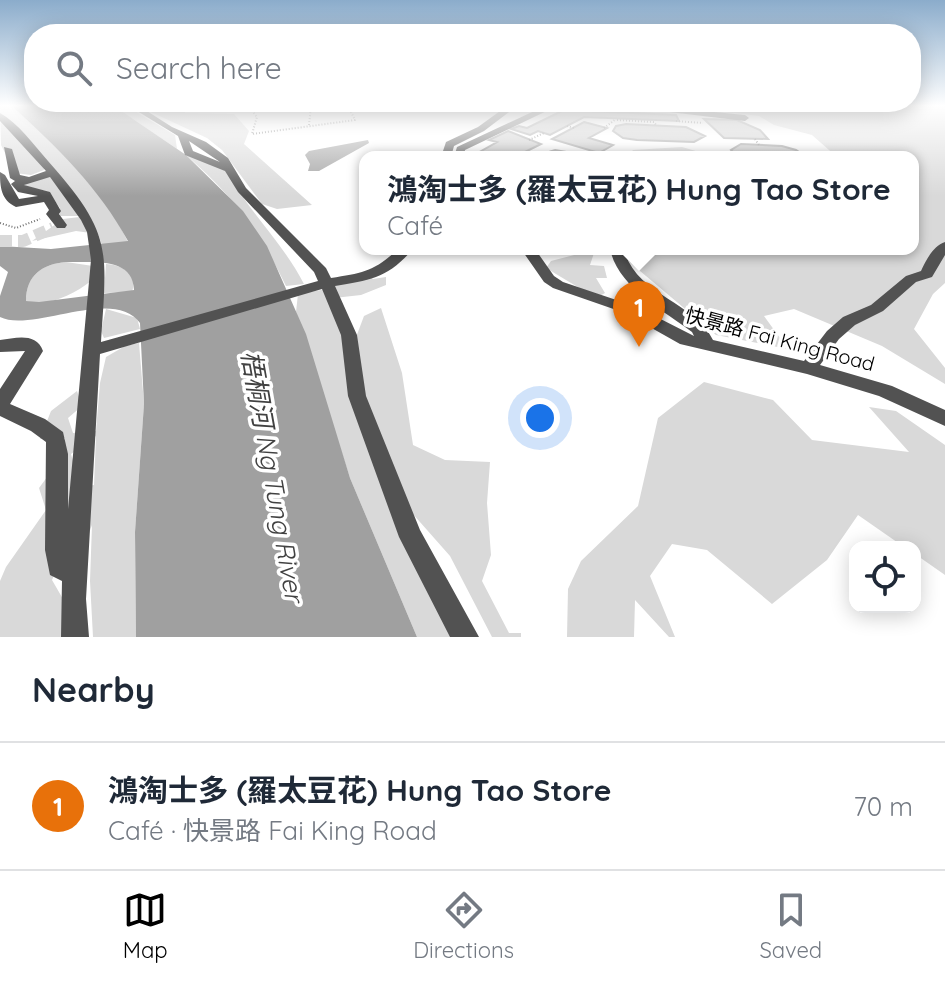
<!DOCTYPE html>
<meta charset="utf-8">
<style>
body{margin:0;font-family:Quicksand,"Noto Sans SC",sans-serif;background:#f2f2f3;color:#1f2937}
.controls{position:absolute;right:24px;bottom:24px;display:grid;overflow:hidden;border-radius:16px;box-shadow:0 4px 20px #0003}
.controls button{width:72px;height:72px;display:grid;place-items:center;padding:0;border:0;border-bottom:2px solid #e0e1e3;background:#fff;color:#1f2937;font:40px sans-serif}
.you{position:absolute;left:540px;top:418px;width:28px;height:28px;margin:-20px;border:6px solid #fff;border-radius:50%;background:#1a73e8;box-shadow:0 0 0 12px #1a73e833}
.badge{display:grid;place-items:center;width:52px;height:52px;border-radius:50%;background:#000;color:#fff;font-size:26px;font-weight:700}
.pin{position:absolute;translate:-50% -66px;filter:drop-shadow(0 2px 4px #0008)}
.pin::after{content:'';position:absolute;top:42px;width:28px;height:24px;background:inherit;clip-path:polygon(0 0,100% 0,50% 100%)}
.popup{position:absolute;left:359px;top:151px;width:560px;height:104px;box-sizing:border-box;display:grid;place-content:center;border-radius:16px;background:#fff;filter:drop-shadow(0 2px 6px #0005);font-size:26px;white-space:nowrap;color:#747a83}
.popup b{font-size:30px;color:#1f2937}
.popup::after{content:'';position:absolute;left:50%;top:100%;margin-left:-16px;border:16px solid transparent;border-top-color:#fff}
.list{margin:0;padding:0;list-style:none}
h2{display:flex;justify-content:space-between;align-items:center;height:104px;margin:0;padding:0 32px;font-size:34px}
h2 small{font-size:26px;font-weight:400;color:#747a83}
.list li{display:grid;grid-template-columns:52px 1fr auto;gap:24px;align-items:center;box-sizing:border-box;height:128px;padding:0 32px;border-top:2px solid #e0e1e3}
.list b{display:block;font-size:30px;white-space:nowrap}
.list p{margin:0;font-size:26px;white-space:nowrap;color:#747a83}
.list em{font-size:26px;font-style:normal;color:#747a83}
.icon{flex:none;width:44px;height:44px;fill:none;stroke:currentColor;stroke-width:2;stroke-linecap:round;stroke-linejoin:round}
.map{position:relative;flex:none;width:945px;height:637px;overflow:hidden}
.search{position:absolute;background:#fff;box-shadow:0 4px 20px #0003;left:24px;right:24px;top:24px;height:88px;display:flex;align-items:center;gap:20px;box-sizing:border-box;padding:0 28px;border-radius:32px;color:#747a83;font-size:30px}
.sheet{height:232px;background:#fff}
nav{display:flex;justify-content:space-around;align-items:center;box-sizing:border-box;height:112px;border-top:2px solid #e0e1e3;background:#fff;font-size:22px;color:#747a83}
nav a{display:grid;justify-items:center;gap:4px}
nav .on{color:#000}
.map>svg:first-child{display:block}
</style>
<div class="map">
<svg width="945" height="637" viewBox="0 0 945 637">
<rect width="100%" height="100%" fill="#fff"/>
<path fill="#d9d9d9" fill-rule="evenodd" d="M0 106H12C56 146 103 188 128 242L102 245 98 234 76 231 32 241 63 219 88 216H60V208L47 191 26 188 24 182 35 177 58 175 43 163 44 170 31 175 15 173 1 145Z
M114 106H126L175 135 177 149Z
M138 106H184L185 113 234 114 249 131 244 144 312 205 277 209 262 204 222 150 207 138Z
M678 106H945V283L933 294 914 329 945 368V384L882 346 794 309 764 316 788 349 716 335 627 260 629 249H913V157H837L812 135 774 125 759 116Z
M682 147 716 157H628L633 150Z
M186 155 227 170C247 211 282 241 304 284L286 286C258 229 234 197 186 155Z
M580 249 595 250 590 265 604 266 607 278H596L605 293 596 298 546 268 551 261 578 254Z
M66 262 93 266 91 281C74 294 50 307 26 301 26 275 43 264 66 262Z
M106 264C123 265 138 274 132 292L104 293Z
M364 273 373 279 386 277V285L361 295 334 298 352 348 364 316 381 308 402 373 413 445 445 460 490 462 487 503 491 555 482 581 509 633H521V637H492L450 556 412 513 465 637H417L350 478 296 312 298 294 327 289Z
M106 309 137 318 140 329 104 338 101 331Z
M139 343 144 404 135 532 136 637H93L90 581 92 525 85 544 65 550 52 580 85 637H0V581L6 567 46 510 39 488 64 454 65 438 40 439 51 411 77 391 82 406 68 418 73 433 96 431 100 383 106 357 125 346ZM96 436 94 485 70 489 75 468 71 454Z
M704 382 773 400 812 440 909 452 869 407 896 411 945 445V575L915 554V547H904L858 515 827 560 772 604 707 550 672 544 650 576 675 637H669L635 600 634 637H567L568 589 581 561 638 506 658 418Z"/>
<path fill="#a0a0a0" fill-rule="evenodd" d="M12 106H114L186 155 243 211 267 246 306 334 350 478 417 637H136L135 532 144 404 140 323C114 286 32 333 0 317V296L8 272 0 266V246L51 249 128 241C99 188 57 147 12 106ZM66 262C91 263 133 256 134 290L39 302 26 301C26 275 43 264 66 262Z
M368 140 369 143 319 171H308L310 164 305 155 309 151Z"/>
<path fill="#c2c2c2" stroke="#969696" stroke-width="2" d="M565 106H611L634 112 560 109Z
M564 110 676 115 679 121 584 117 550 135 538 131 530 135 511 129 519 126 527 128Z
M704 119 737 120 760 130 768 139 724 138Z
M584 122 607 128 589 138 613 145 599 153 552 139Z
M626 124 686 127 705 136 694 142 637 140 623 138 613 131 616 126Z
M508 131 541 144 515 157 476 154 497 142 489 140Z
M741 144 782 146 796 150 806 157H738L731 150Z
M555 150 572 153 580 157H533Z"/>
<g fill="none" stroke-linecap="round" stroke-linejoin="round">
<path stroke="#d9d9d9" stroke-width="12" stroke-dasharray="12 6" stroke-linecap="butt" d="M0 241H23L53 228"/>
<path stroke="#747474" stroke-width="2" stroke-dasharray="1 2" stroke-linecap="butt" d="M248 106 257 117 252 134 355 120 348 106
M249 108 260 106
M617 120 654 122 656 125
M676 121 703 123
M309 125 311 106
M567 126 574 128
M604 128 616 119
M755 139 759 145
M529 140 544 133
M521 154 530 157
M0 223 16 228 40 219"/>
<path fill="#525252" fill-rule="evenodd" d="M129 106H139L172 127 206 142 228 158 246 188 326 268 331 278C363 273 375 271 398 249H413C388 278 371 280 335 286L357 335 366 396 420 530 479 637H450L399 537 348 396 341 335 322 289 100 354 86 599 89 637H61L62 581 50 575 45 550 46 442 31 431 0 416V389L25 351 0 352V340C16 338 36 332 43 351L10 404 45 419 63 432 68 454V509L91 260 87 232 81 220 50 177 24 185 50 192 61 211 59 214 67 225 65 228H57L46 214 49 210 44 202 16 207C1 200 0 187 0 172L5 175 19 199 38 196 18 192 11 184 15 181 10 178 4 147 12 149 20 175 29 177 46 171 0 121V113C18 123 34 145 48 161 113 234 107 249 101 342L318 281 314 272 238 192 225 171 185 155 178 136ZM189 141 220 162 193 151Z
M507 106H517L484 131 454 146 451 157H441L446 142 478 127Z
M545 106H557L465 150 464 157H454L457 147Z
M619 106H653L745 115 749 118 745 121Z
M945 242V255L932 277 916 282 883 311 855 325 839 339 820 365 892 386 945 410V426L879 396 807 374 680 344 625 313 553 288 544 282 521 249H535L554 276 563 282 637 307 694 336 692 332C663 310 618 287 610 249H624C635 295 694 301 713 340L804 361 827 331 843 317 871 305 906 276 921 271C926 260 933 246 945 242Z"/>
</g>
<linearGradient id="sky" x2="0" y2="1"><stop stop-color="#8baccb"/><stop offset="0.54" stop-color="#fff"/><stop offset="1" stop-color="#fff" stop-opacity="0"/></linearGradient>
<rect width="945" height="196" fill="url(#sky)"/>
<g text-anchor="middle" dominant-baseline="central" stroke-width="7" stroke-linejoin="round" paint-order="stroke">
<g font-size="20" fill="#000" stroke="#fff">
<text transform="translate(780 339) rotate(15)">快景路 Fai King Road</text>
</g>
<g font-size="26" font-style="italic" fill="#414141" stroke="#fff">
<text transform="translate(273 476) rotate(80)">梧桐河 Ng Tung River</text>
</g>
</g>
</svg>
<div class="controls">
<button><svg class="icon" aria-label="locate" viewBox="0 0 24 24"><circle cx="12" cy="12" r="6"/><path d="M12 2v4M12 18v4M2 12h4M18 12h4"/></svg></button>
</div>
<div class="you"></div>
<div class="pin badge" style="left:639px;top:347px;background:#e8710a">1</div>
<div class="popup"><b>鴻淘士多 (羅太豆花) Hung Tao Store</b>Café</div>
<div class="search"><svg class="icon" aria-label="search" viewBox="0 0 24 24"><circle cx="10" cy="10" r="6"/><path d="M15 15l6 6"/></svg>Search here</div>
</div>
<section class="sheet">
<h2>Nearby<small></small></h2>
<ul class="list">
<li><span class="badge" style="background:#e8710a">1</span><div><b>鴻淘士多 (羅太豆花) Hung Tao Store</b><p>Café · 快景路 Fai King Road</p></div><em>70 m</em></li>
</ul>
</section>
<nav>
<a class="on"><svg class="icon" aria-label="map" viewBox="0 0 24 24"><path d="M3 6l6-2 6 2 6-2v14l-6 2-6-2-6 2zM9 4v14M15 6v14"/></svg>Map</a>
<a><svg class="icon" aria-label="directions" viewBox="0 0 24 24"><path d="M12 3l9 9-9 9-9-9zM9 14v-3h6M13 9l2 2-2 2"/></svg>Directions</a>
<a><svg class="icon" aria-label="saved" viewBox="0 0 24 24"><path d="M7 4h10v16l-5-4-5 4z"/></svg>Saved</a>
</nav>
